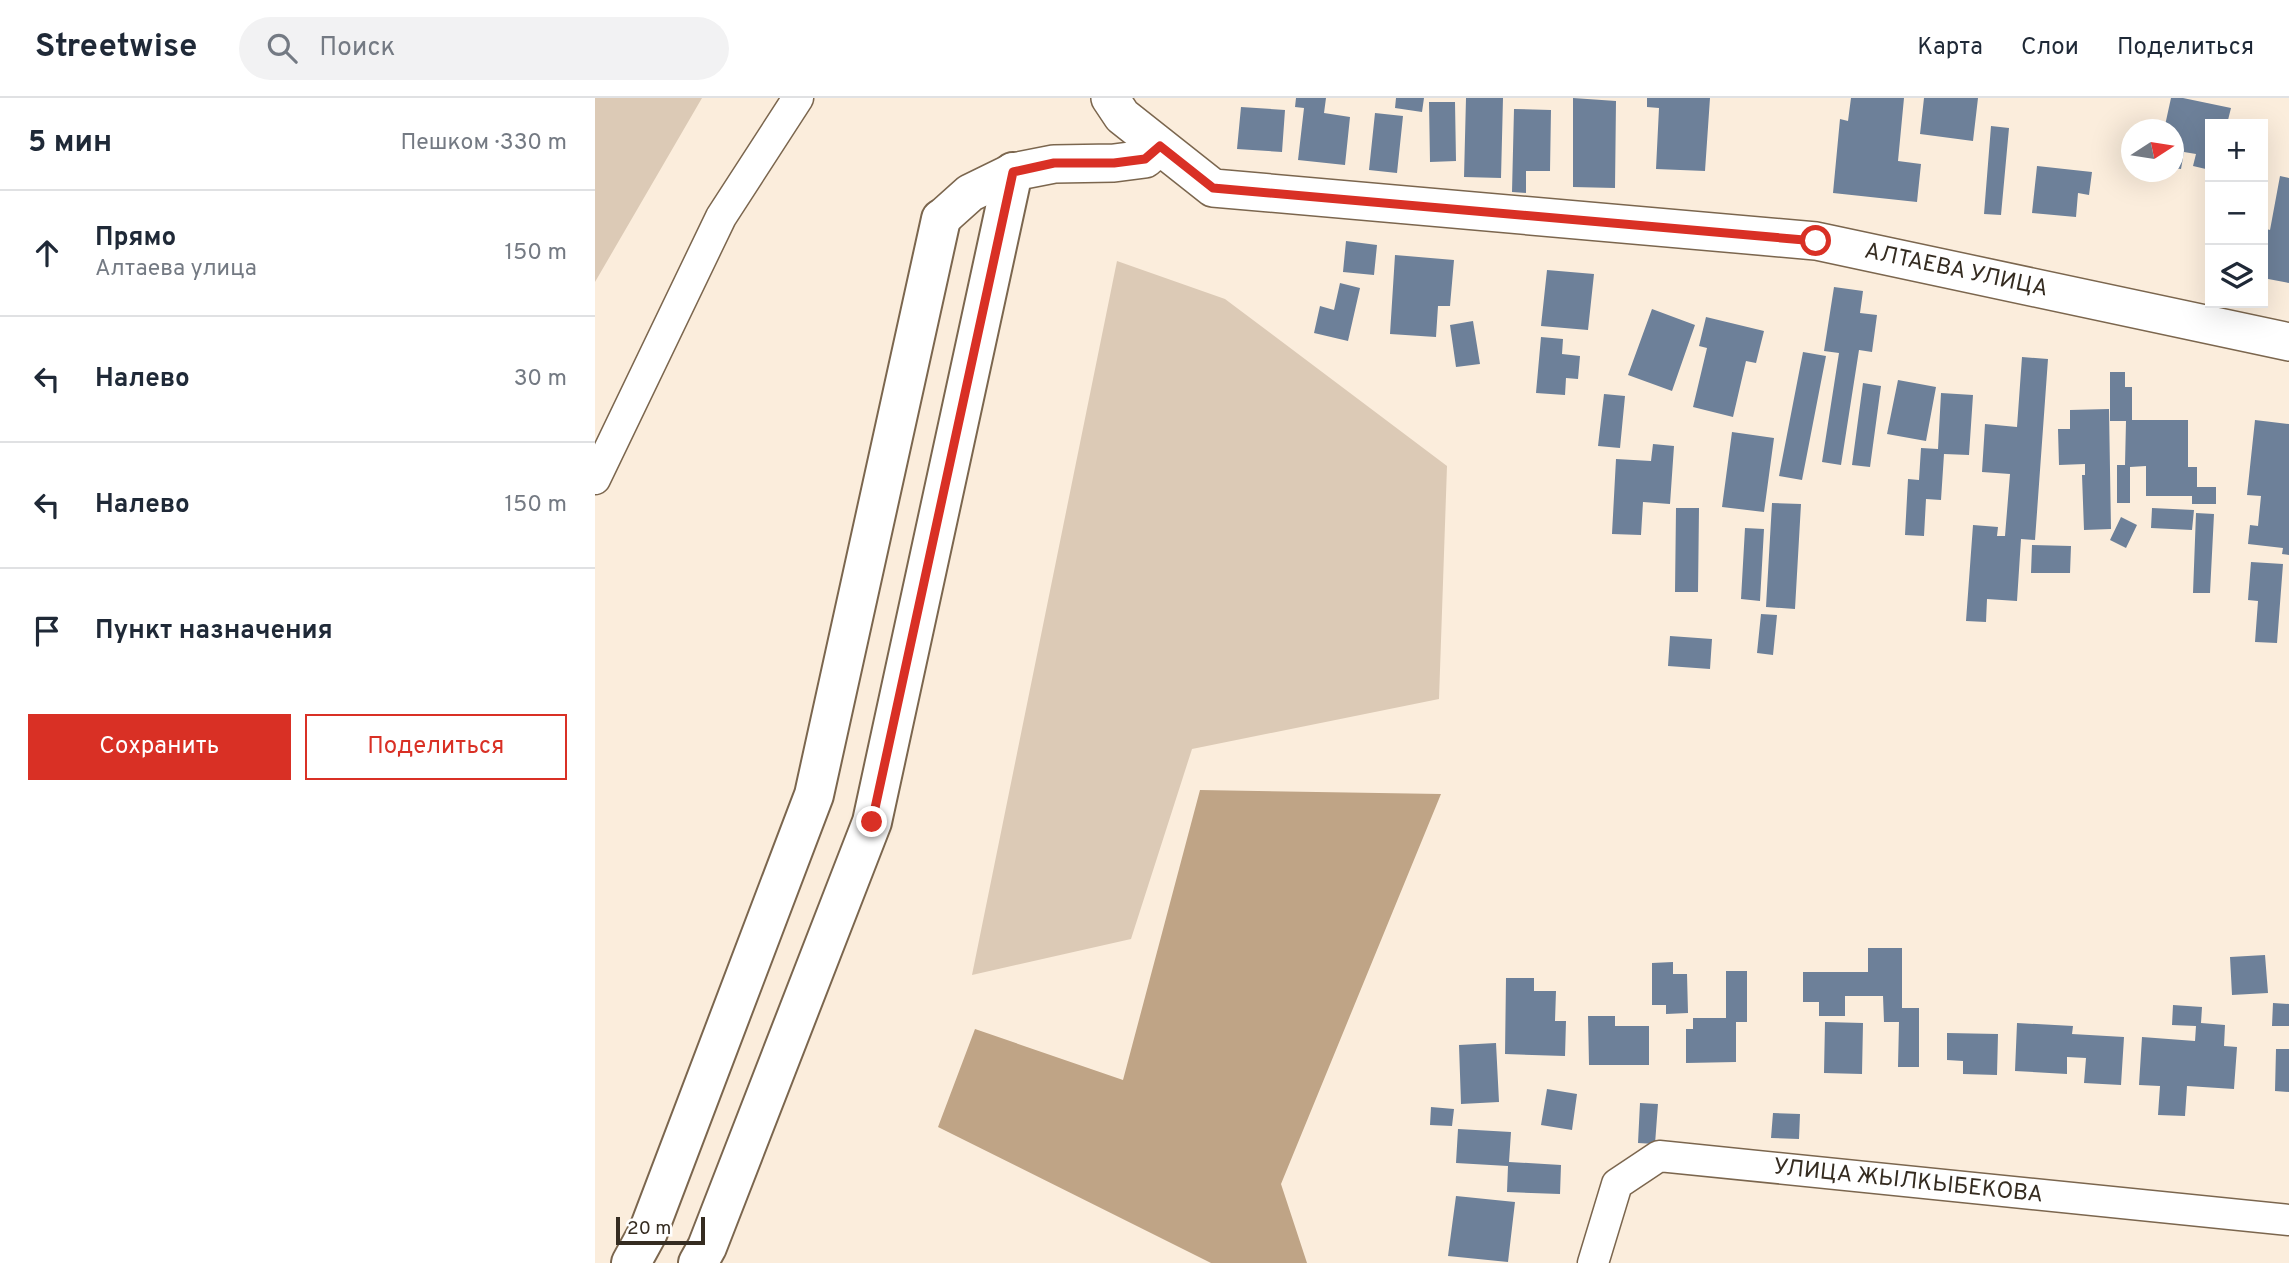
<!DOCTYPE html>
<html lang="ru">
<meta charset="utf-8">
<style>
body{margin:0;font-family:Overpass,sans-serif;background:#f2f2f3;color:#1f2937}
.controls{position:absolute;right:21px;top:21px;display:grid;overflow:hidden;border-radius:0px;box-shadow:0 7px 28px #0002}
.controls button{width:63px;height:63px;display:grid;place-items:center;padding:0;border:0;border-bottom:2px solid #e0e1e3;background:#fff;color:#1f2937;font:35px sans-serif}
.compass{position:absolute;left:1526px;top:21px;width:63px;height:63px;border-radius:50%;background:#fff;box-shadow:0 7px 28px #0002;rotate:78deg}
.scale{position:absolute;left:21px;bottom:18px;width:89px;box-sizing:border-box;padding-left:7px;border:4px solid #352c21;border-top:0;font-size:19px;line-height:24px;white-space:nowrap;color:#352c21;-webkit-text-stroke:5px #fff;paint-order:stroke}
.stop{position:absolute;width:21px;height:21px;margin:-16px;border:5px solid #d93025;border-radius:50%;background:#fff}
.stop.end{background:#d93025;border-color:#fff;box-shadow:0 2px 7px #0008}
.list{margin:0;padding:0;list-style:none}
h2{display:flex;justify-content:space-between;align-items:center;height:91px;margin:0;padding:0 28px;font-size:30px}
h2 small{font-size:23px;font-weight:400;color:#747a83}
.list li{display:grid;grid-template-columns:46px 1fr auto;gap:21px;align-items:center;box-sizing:border-box;height:126px;padding:0 28px;border-top:2px solid #e0e1e3}
.list b{display:block;font-size:26px;white-space:nowrap}
.list p{margin:0;font-size:23px;white-space:nowrap;color:#747a83}
.list em{font-size:23px;font-style:normal;color:#747a83}
.actions{display:flex;gap:14px;padding:21px 28px}
.actions a{flex:1;padding:16px 0;border:2px solid #d93025;border-radius:0px;text-align:center;font-size:24px;color:#d93025}
.actions .main{background:#d93025;color:#fff}
.icon{flex:none;width:38px;height:38px;fill:none;stroke:currentColor;stroke-width:2;stroke-linecap:round;stroke-linejoin:round}
.map{position:relative;flex:none;width:1694px;height:1165px;overflow:hidden}
header{display:flex;align-items:center;gap:42px;box-sizing:border-box;height:98px;padding:0 35px;background:#fff;border-bottom:2px solid #e0e1e3}
header strong{font-size:33px}
nav{display:flex;gap:38px;margin-inline-start:auto;font-size:24px}
.search{width:490px;height:63px;background:#f2f2f3;display:flex;align-items:center;gap:18px;box-sizing:border-box;padding:0 24px;border-radius:38px;color:#747a83;font-size:26px}
main{display:flex}
aside{flex:1;background:#fff}
.map>svg:first-child{display:block}
</style>
<header>
<strong>Streetwise</strong>
<div class="search"><svg class="icon" aria-label="search" viewBox="0 0 24 24"><circle cx="10" cy="10" r="6"/><path d="M15 15l6 6"/></svg>Поиск</div>
<nav><a>Карта</a><a>Слои</a><a>Поделиться</a></nav>
</header>
<main>
<aside>
<h2>5 мин<small>Пешком · 330 m</small></h2>
<ul class="list">
<li><svg class="icon" aria-label="ahead" viewBox="0 0 24 24"><path d="M12 20V5M6 11l6-6 6 6"/></svg><div><b>Прямо</b><p>Алтаева улица</p></div><em>150 m</em></li>
<li><svg class="icon" aria-label="left" viewBox="0 0 24 24"><path d="M17 20v-9H6M10 6l-5 5 5 5"/></svg><div><b>Налево</b></div><em>30 m</em></li>
<li><svg class="icon" aria-label="left" viewBox="0 0 24 24"><path d="M17 20v-9H6M10 6l-5 5 5 5"/></svg><div><b>Налево</b></div><em>150 m</em></li>
<li><svg class="icon" aria-label="arrive" viewBox="0 0 24 24"><path d="M6 21V4h12l-3 4 3 4H6"/></svg><div><b>Пункт назначения</b></div></li>
</ul>
<div class="actions"><a class="main">Сохранить</a><a>Поделиться</a></div>
</aside>
<div class="map">
<svg width="1694" height="1165" viewBox="0 0 1694 1165">
<rect width="100%" height="100%" fill="#fbeddc"/>
<path fill="#dccab6" d="M0 0H107L0 184Z
M522 163 630 201 852 368 844 601 597 651 536 841 377 877Z"/>
<path fill="#bfa486" d="M605 692 846 696 686 1086 712 1165H616L343 1029 380 931 528 982Z"/>
<path fill="#6d8099" d="M701 0H731L729 15 755 19 750 67 703 62 709 10 700 9Z
M801 0H829L827 14 800 10Z
M871 0H908L906 80 869 79Z
M978 0 1021 3 1020 90 978 89Z
M1052 0H1115L1110 73 1061 71 1064 10 1052 9Z
M1256 0H1309L1303 63 1326 66 1322 104 1238 95 1245 21 1253 23Z
M1329 0H1383L1378 43 1325 36Z
M1576 0H1588L1636 10 1632 26H1615V72L1598 68 1601 56 1589 54 1586 71 1578 70V32H1569Z
M834 4H860L861 63 835 64Z
M646 9 690 12 687 54 642 51Z
M919 11 956 12 955 73H931V95L917 94Z
M780 15 808 18 802 75 774 72Z
M1396 28 1414 30 1406 117 1389 116Z
M1442 68 1497 74 1494 97 1483 95 1481 119 1437 115Z
M1685 78 1694 80V185L1668 180V130L1675 132Z
M751 143 782 147 779 177 748 174Z
M800 157 859 162 855 208H843L841 239 795 236Z
M952 172 999 176 993 232 946 228Z
M745 185 765 190 753 243 719 235 725 208 739 212Z
M1239 189 1268 193 1265 215 1282 217 1277 254 1264 252 1246 367 1227 364 1244 255 1229 253Z
M1057 211 1100 227 1077 293 1033 277Z
M1111 219 1169 233 1161 265 1151 263 1138 319 1098 309 1112 250 1104 248Z
M878 223 885 266 861 269 855 227Z
M946 239 968 241 967 256 985 258 983 281 971 280 970 297 941 295Z
M1208 254 1231 258 1207 382 1184 378Z
M1427 259 1453 261 1440 442 1426 441 1422 503 1392 501 1391 524 1371 523 1378 427 1403 429 1402 438H1410L1415 376 1387 374 1390 326 1422 329Z
M1515 274H1530V289H1537V322H1593V369H1602V389H1621V406H1597V398H1551V368L1535 369V405H1522V367H1530L1531 323H1515Z
M1303 282 1341 289 1331 343 1292 336Z
M1268 285 1286 288 1275 369 1257 367Z
M1346 295 1378 297 1374 357 1349 356 1346 402 1331 401 1329 438 1310 437 1313 381 1324 382 1326 350 1343 351Z
M1009 296 1030 298 1025 350 1003 348Z
M1514 311 1516 431 1489 432 1487 377H1490V366L1464 367 1463 331H1475V312Z
M1660 322 1694 326V457L1687 456 1688 450 1653 446 1655 427 1663 428 1666 398 1652 397Z
M1137 334 1179 340 1169 414 1127 409Z
M1058 346 1079 348 1075 406 1048 404 1046 437 1017 436 1021 361 1056 363Z
M1177 405 1206 406 1200 511 1171 509Z
M1081 410H1104L1103 494H1080Z
M1557 410 1599 412 1597 432 1556 430Z
M1601 415 1619 416 1615 495H1598Z
M1526 419 1542 427 1531 450 1515 442Z
M1150 430 1169 431 1165 503 1146 501Z
M1437 447 1476 448 1475 475H1436Z
M1656 464 1688 466 1682 545 1660 544 1663 503 1653 502Z
M1166 516 1182 517 1178 557 1162 555Z
M1075 538 1117 541 1115 571 1073 568Z
M1273 850H1307V910H1324V969H1303L1304 924H1289L1288 898H1250V918H1224V904H1208V874H1273Z
M1670 857 1673 895 1637 897 1635 859Z
M1078 864V876H1092L1093 915 1071 916V907H1057V865Z
M1131 873H1152V924H1141V964L1091 965V931H1098V920H1131Z
M911 880H939V893H961L960 923H971L970 958 910 956Z
M1678 905 1694 906V928H1677Z
M1578 907 1607 909 1606 925 1630 927 1629 948 1642 949 1639 991 1592 988 1590 1018 1563 1017 1565 988 1544 987 1547 939 1600 943 1601 928 1577 927Z
M993 918H1020V928H1054V967H994Z
M1230 924 1268 925 1267 976 1229 975Z
M1422 925 1478 928 1477 936 1529 939 1526 987 1489 985 1491 960 1472 959V976L1420 973Z
M1352 935 1403 936 1402 977 1368 976V963L1352 962Z
M901 945 904 1004 866 1006 864 947Z
M1681 951H1694V994L1680 993Z
M952 991 982 996 977 1032 946 1027Z
M1045 1005 1063 1006 1060 1046 1043 1045Z
M836 1009 859 1011 857 1028 835 1027Z
M1178 1015 1205 1016 1204 1041 1176 1040Z
M863 1031 916 1034 914 1064 966 1067 965 1096 912 1094 913 1068 861 1065Z
M861 1098 920 1104 913 1164 853 1158Z"/>
<g fill="none" stroke-linecap="round" stroke-linejoin="round">
<defs>
<path id="minor" d="M0 381 126 119 203 0
M998 1165 1022 1086 1064 1058 1694 1122"/>
<path id="tertiary" d="M515 0 527 18 618 90 1221 143 1694 244
M346 121 375 95 418 74 459 66 519 65 550 61 565 48"/>
<path id="secondary" d="M36 1165 53 1134 219 697 346 121
M103 1165 112 1149 277 724 418 74"/>
</defs>
<use href="#minor" stroke="#7b664e" stroke-width="33"/>
<use href="#tertiary" stroke="#7b664e" stroke-width="40"/>
<use href="#secondary" stroke="#7b664e" stroke-width="42"/>
<use href="#minor" stroke="#fff" stroke-width="30"/>
<use href="#tertiary" stroke="#fff" stroke-width="37"/>
<use href="#secondary" stroke="#fff" stroke-width="38"/>
</g>
<g fill="none" stroke-linecap="round" stroke-linejoin="round">
<path stroke="#d93025" stroke-width="9" d="M277 724 418 74 459 65H519L550 61 565 48 618 90 1221 143"/>
</g>
<g text-anchor="middle" dominant-baseline="central" stroke-width="6" stroke-linejoin="round" paint-order="stroke">
<g font-size="23" fill="#352c21" stroke="#fff">
<text transform="translate(1361 173) rotate(12)">АЛТАЕВА УЛИЦА</text>
<text transform="translate(1313 1084) rotate(6)">УЛИЦА ЖЫЛКЫБЕКОВА</text>
</g>
</g>
</svg>
<div class="controls">
<button>+</button>
<button>−</button>
<button><svg class="icon" aria-label="layers" viewBox="0 0 24 24"><path d="M12 4l9 5-9 5-9-5zM3 14l9 5 9-5"/></svg></button>
</div>
<svg class="compass" viewBox="-18 -18 36 36"><path d="M0-13l5 13h-10z" fill="#e53935"/><path d="M0 13l5-13h-10z" fill="#747a83"/></svg>
<div class="scale">20 m</div>
<div class="stop" style="left:1221px;top:143px"></div>
<div class="stop end" style="left:277px;top:724px"></div>
</div>
</main>
